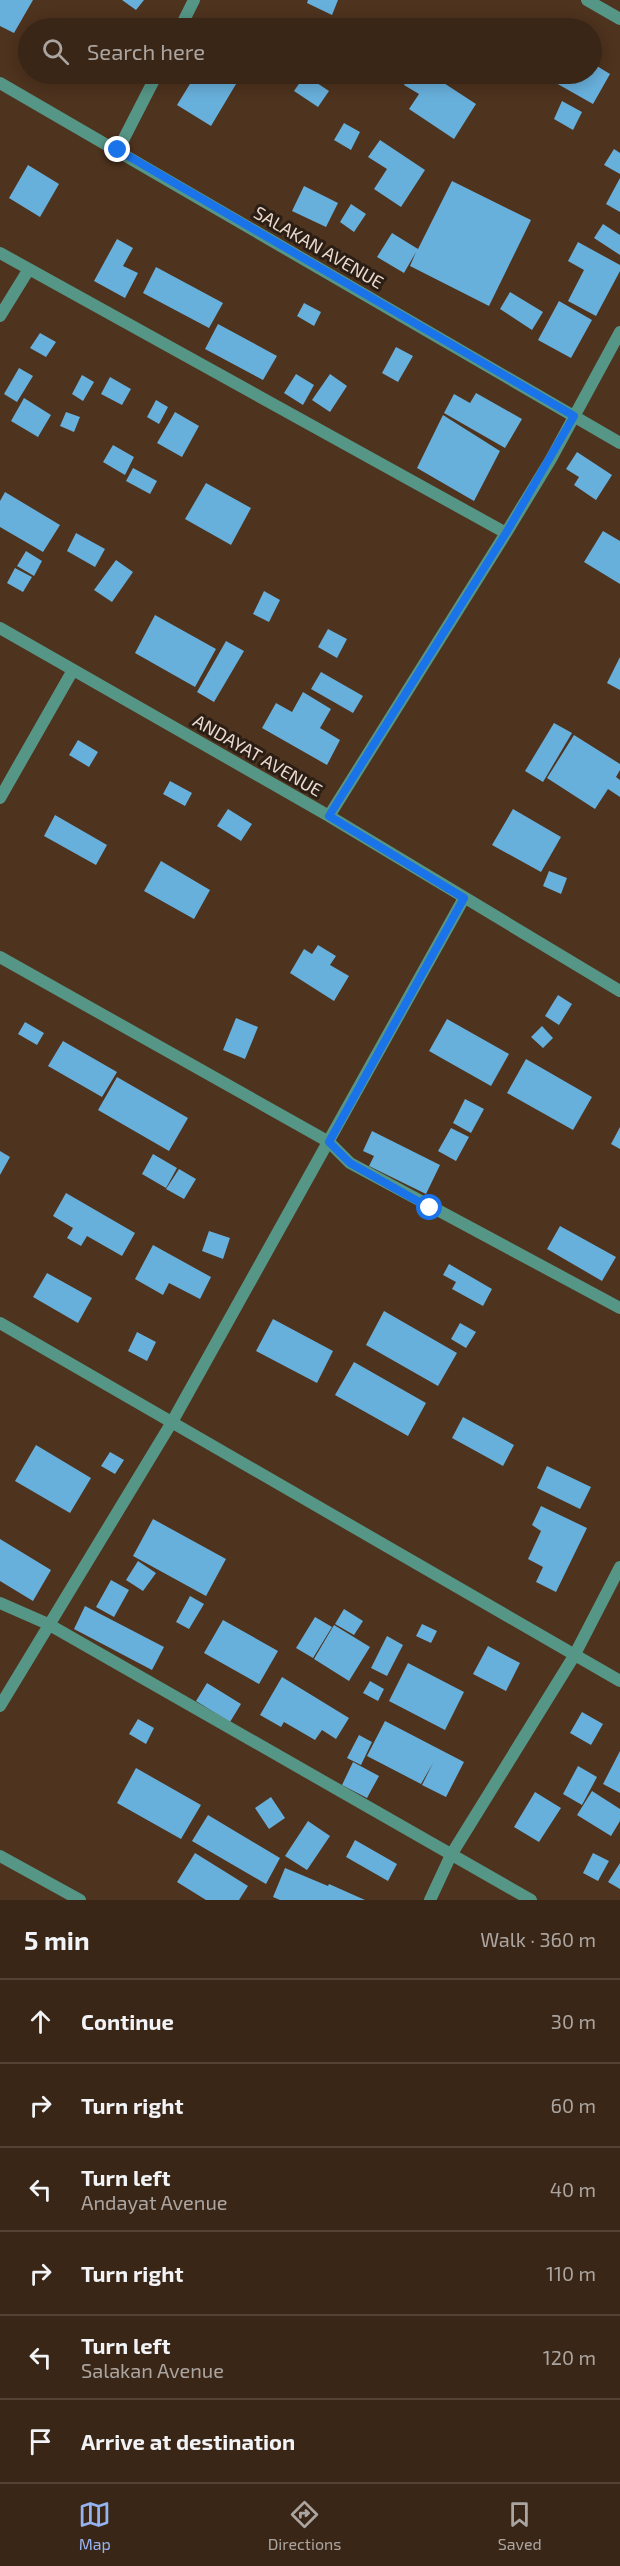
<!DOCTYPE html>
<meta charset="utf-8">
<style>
body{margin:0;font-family:"Exo 2",sans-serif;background:#412e1f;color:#f1f3f6}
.stop{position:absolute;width:18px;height:18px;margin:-14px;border:4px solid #1a73e8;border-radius:50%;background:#fff}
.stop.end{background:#1a73e8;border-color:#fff;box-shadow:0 2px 6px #0008}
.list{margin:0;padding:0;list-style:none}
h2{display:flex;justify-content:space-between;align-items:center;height:78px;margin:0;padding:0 24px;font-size:26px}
h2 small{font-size:20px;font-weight:400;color:#aba5a1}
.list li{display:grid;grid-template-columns:39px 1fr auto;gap:18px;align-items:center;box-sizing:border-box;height:84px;padding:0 24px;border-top:2px solid #544335}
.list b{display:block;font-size:22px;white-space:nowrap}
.list p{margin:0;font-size:20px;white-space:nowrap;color:#aba5a1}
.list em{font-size:20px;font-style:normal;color:#aba5a1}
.icon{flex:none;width:33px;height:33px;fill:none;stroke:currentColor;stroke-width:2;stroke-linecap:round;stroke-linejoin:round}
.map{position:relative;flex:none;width:620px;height:1900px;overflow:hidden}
.search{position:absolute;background:#3a2616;box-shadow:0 3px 15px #0003;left:18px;right:18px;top:18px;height:66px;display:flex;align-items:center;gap:15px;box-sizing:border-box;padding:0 21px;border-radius:33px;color:#aba5a1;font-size:22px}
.sheet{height:582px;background:#3a2616}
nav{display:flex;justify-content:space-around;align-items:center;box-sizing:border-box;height:84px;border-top:2px solid #544335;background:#3a2616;font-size:16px;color:#aba5a1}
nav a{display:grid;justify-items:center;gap:3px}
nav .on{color:#95b2f1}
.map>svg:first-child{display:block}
</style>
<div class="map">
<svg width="620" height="1900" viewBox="0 0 620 1900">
<rect width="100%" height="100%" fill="#4e331e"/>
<path fill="#68b0dc" d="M0 0H33L14 33 0 26Z
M122 0H144L136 10Z
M308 0H338L332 15 307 3Z
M592 63 610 74 593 104 540 74H592Z
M196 74H242L211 126 177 105Z
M411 74H430L476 104 454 139 409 109 419 94 404 85Z
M305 75 329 91 318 107 294 91Z
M562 101 582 112 573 130 554 119Z
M344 123 360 132 351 150 334 140Z
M380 140 425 170 401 207 374 189 387 169 368 157Z
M614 149 620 153V174L604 165Z
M28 165 59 184 40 217 9 198Z
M620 178V212L606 204Z
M452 181 531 220 489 306 410 266 416 252 404 273 377 257 392 233 418 249Z
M304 186 338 203 326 227 292 211Z
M351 204 366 214 354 232 340 222Z
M603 224 620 235V255L594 238Z
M117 239 133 248 123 266 138 273 125 298 94 281Z
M578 242 620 265V271L596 316 568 301 584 270 568 261Z
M156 267 223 303 209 328 143 293Z
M510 292 543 312 532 330 500 309Z
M559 301 592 320 571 358 538 340Z
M304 303 321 312 314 326 297 316Z
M218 324 277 356 263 380 205 349Z
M40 333 56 342 46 357 30 348Z
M396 347 413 356 398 382 382 373Z
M19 368 33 376 17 402 4 394Z
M296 374 314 385 303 405 284 393Z
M330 374 347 386 330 412 312 400Z
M82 375 94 382 83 401 72 394Z
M110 377 131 389 122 405 101 394Z
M476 393 522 419 505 448 444 413 454 394 470 403Z
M24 398 51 415 38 437 11 421Z
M156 400 168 407 159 424 147 417Z
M66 412 80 417 74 432 60 426Z
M175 412 199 426 182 457 157 443Z
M443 415 500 451 474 501 417 468Z
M113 445 134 457 125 475 103 462Z
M577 452 612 475 596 500 574 485 579 477 566 469Z
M133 468 157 481 150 494 126 481Z
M206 483 251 508 231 545 185 519Z
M5 492 60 525 43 552 0 527V501Z
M603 531 620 541V584L584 562Z
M76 533 105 549 95 567 67 551Z
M26 551 42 561 34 576 17 566Z
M116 560 133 572 112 602 94 590Z
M15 568 32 577 23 592 7 583Z
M264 591 280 600 269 622 253 614Z
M155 615 216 649 195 687 135 653Z
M328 629 347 639 337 658 318 647Z
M226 641 244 651 214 702 197 692Z
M620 657V690L607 683Z
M321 672 363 696 353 713 311 689Z
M303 692 331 709 320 728 340 740 327 765 262 728 276 703 292 712Z
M554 723 572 733 543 782 525 771Z
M574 735 620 764V770L616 777 620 780V797L608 789 595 809 547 778Z
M78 740 98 752 89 767 69 755Z
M170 781 192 793 185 806 163 794Z
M228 809 252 824 241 841 217 826Z
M513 809 561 837 541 872 492 845Z
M55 815 107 845 96 865 44 836Z
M161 861 210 890 194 919 144 891Z
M549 871 567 878 561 894 543 886Z
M318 945 336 956 330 965 349 976 334 1001 290 973 304 949 312 954Z
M558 995 572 1004 559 1025 545 1016Z
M236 1018 258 1027 245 1059 223 1050Z
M447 1019 509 1054 491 1086 429 1051Z
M25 1022 44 1033 37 1045 18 1034Z
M542 1026 553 1038 543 1048 531 1037Z
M63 1041 117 1072 102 1097 48 1066Z
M526 1059 592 1097 573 1130 507 1093Z
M117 1077 188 1118 169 1151 98 1110Z
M465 1099 484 1109 471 1133 453 1123Z
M620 1127V1149L611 1144Z
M451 1128 469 1137 456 1161 438 1151Z
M372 1131 440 1165 426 1194 369 1166 374 1156 363 1151Z
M0 1151 10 1157 0 1175Z
M153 1154 177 1168 166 1188 142 1174Z
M179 1169 196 1179 184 1199 166 1189Z
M66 1193 135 1233 122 1256 87 1236 81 1246 67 1238 73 1228 53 1216Z
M560 1226 616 1257 602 1281 547 1249Z
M209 1231 230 1238 223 1259 202 1251Z
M153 1245 211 1277 200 1299 169 1283 163 1295 135 1279Z
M449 1264 492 1289 483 1306 452 1289 456 1282 443 1275Z
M47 1273 92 1298 78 1323 33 1297Z
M384 1311 457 1353 438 1386 366 1345Z
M273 1319 333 1351 317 1383 256 1351Z
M460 1323 476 1332 466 1348 451 1339Z
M137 1332 156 1342 147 1361 128 1351Z
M354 1362 426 1403 408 1436 335 1395Z
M463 1417 514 1445 503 1466 452 1438Z
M36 1445 91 1478 70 1513 15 1481Z
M110 1452 124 1460 115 1474 101 1466Z
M547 1466 591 1487 580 1509 537 1488Z
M541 1506 587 1528 556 1592 536 1582 543 1567 528 1559 541 1531 532 1525Z
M153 1519 226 1559 206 1596 133 1556Z
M0 1539 51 1570 33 1601 0 1581Z
M138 1561 156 1573 143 1591 126 1580Z
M111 1580 129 1590 114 1617 96 1607Z
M190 1596 204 1604 189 1629 176 1622Z
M85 1606 164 1647 152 1670 74 1629Z
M344 1609 363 1621 354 1635 335 1624Z
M315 1617 332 1627 313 1658 296 1648Z
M223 1620 278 1651 259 1684 204 1653Z
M422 1624 437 1631 431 1643 416 1636Z
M334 1625 370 1647 349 1681 314 1659Z
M387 1636 403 1645 387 1676 371 1668Z
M488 1646 520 1663 506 1691 473 1674Z
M408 1663 464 1692 445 1730 389 1701Z
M282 1677 349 1718 336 1739 322 1730 315 1740 284 1722 281 1727 260 1715Z
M370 1681 384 1689 378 1701 363 1693Z
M207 1683 241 1704 230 1722 196 1701Z
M582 1712 603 1724 591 1745 570 1733Z
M138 1719 154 1728 146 1744 129 1734Z
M385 1721 464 1762 446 1797 422 1785 433 1763 421 1784 367 1756Z
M359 1735 372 1742 361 1765 347 1758Z
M620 1751V1793L603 1784Z
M353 1762 379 1776 367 1798 342 1785Z
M578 1766 597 1777 582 1805 563 1794Z
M136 1768 201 1805 181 1839 117 1803Z
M592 1791 620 1809V1821L611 1836 577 1815Z
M535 1792 561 1808 539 1842 514 1827Z
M271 1797 285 1818 269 1829 255 1808Z
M208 1815 280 1858 266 1884 192 1841Z
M308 1821 330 1836 307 1870 285 1856Z
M355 1840 397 1864 388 1881 346 1857Z
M195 1853 248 1886 239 1900H206L177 1882Z
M593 1853 609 1861 598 1881 583 1873Z
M620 1863V1889L608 1882Z
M285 1868 328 1886 329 1884 365 1900H280L273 1897Z"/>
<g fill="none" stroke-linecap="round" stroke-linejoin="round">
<path stroke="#569687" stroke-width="12" d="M180 28 194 0
M0 83 620 443
M118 150 157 74
M0 253 506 533
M0 316 29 269
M0 628 329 816 620 991
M0 798 73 670
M329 816 506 533 551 459 620 332
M0 957 329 1142 350 1163 620 1308
M0 1323 620 1681
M0 1603 48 1624 531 1900
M0 1706 172 1422 464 898
M0 1856 80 1900
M430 1900 451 1855 574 1656 620 1567"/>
<path stroke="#569687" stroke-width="12" d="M587 0 620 19"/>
</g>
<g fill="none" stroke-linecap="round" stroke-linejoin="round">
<path stroke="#1a73e8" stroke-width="8" d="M118 150 574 416 506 533 329 816 464 898 329 1142 350 1163 430 1208"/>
</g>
<g text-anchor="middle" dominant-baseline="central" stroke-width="6" stroke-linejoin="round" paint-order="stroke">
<g font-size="18" fill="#ecdace" stroke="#2b1e15">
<text transform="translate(319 247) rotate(30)">SALAKAN AVENUE</text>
<text transform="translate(258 755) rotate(30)">ANDAYAT AVENUE</text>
</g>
</g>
</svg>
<div class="stop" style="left:430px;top:1208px"></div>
<div class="stop end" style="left:118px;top:150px"></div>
<div class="search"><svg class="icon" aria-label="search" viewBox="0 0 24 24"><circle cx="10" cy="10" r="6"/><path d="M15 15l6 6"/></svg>Search here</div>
</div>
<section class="sheet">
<h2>5 min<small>Walk · 360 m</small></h2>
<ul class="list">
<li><svg class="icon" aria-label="ahead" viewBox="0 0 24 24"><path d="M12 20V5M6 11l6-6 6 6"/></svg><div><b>Continue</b></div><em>30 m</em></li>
<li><svg class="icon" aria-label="right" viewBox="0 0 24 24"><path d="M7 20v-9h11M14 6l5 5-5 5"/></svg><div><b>Turn right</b></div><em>60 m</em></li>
<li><svg class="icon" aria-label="left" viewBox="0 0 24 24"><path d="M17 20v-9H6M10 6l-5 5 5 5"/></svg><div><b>Turn left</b><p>Andayat Avenue</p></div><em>40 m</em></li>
<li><svg class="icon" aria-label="right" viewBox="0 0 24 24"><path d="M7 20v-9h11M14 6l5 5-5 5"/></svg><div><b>Turn right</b></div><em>110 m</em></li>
<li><svg class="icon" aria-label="left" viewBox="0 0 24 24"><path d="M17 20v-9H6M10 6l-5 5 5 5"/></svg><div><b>Turn left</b><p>Salakan Avenue</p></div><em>120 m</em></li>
<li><svg class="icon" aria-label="arrive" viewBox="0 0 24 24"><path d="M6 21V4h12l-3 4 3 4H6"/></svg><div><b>Arrive at destination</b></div></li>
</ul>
</section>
<nav>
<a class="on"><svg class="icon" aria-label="map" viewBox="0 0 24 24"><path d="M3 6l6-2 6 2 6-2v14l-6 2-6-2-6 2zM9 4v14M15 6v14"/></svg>Map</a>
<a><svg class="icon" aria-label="directions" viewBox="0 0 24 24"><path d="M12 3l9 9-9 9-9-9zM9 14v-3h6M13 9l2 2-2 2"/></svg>Directions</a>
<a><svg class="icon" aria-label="saved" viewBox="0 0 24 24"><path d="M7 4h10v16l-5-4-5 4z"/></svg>Saved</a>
</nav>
